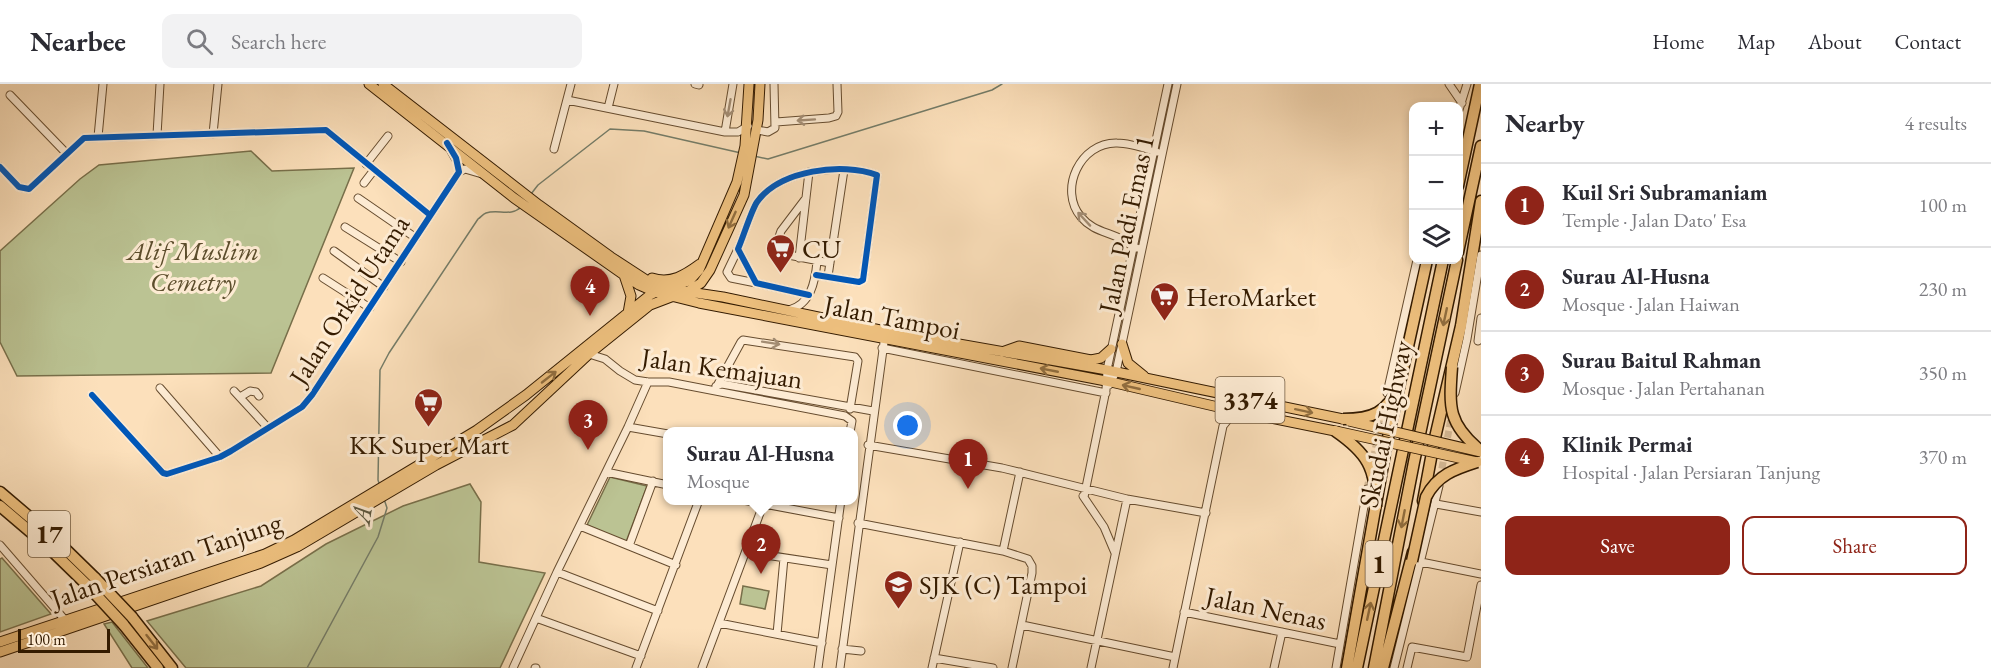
<!DOCTYPE html>
<meta charset="utf-8">
<style>
body{margin:0;font-family:"EB Garamond",serif;background:#f2f2f3;color:#2b2b33}
.controls{position:absolute;right:18px;top:18px;display:grid;overflow:hidden;border-radius:12px;box-shadow:0 3px 9px #0003}
.controls button{width:54px;height:54px;display:grid;place-items:center;padding:0;border:0;border-bottom:2px solid #e1e1e2;background:#fff;color:#2b2b33;font:30px sans-serif}
.scale{position:absolute;left:18px;bottom:15px;width:92px;box-sizing:border-box;padding-left:6px;border:3px solid #341b00;border-top:0;font-size:16px;line-height:21px;white-space:nowrap;color:#341b00;-webkit-text-stroke:4px #fdebd3;paint-order:stroke}
.you{position:absolute;left:908px;top:342px;width:21px;height:21px;margin:-15px;border:4px solid #fff;border-radius:50%;background:#1a73e8;box-shadow:0 0 0 9px #1a73e833}
.badge{display:grid;place-items:center;width:39px;height:39px;border-radius:50%;background:#8f2418;color:#fff;font-size:20px;font-weight:700}
.pin{position:absolute;translate:-50% -50px;filter:drop-shadow(0 2px 3px #0008)}
.pin::after{content:'';position:absolute;top:32px;width:21px;height:18px;background:inherit;clip-path:polygon(0 0,100% 0,50% 100%)}
.popup{position:absolute;left:663px;top:343px;width:195px;height:78px;box-sizing:border-box;display:grid;place-content:center;border-radius:12px;background:#fff;filter:drop-shadow(0 2px 4px #0005);font-size:20px;white-space:nowrap;color:#7c7c81}
.popup b{font-size:22px;color:#2b2b33}
.popup::after{content:'';position:absolute;left:50%;top:100%;margin-left:-12px;border:12px solid transparent;border-top-color:#fff}
.list{margin:0;padding:0;list-style:none}
h2{display:flex;justify-content:space-between;align-items:center;height:78px;margin:0;padding:0 24px;font-size:26px}
h2 small{font-size:20px;font-weight:400;color:#7c7c81}
.list li{display:grid;grid-template-columns:39px 1fr auto;gap:18px;align-items:center;box-sizing:border-box;height:84px;padding:0 24px;border-top:2px solid #e1e1e2}
.list b{display:block;font-size:22px;white-space:nowrap}
.list p{margin:0;font-size:20px;white-space:nowrap;color:#7c7c81}
.list em{font-size:20px;font-style:normal;color:#7c7c81}
.actions{display:flex;gap:12px;padding:18px 24px}
.actions a{flex:1;padding:14px 0;border:2px solid #8f2418;border-radius:12px;text-align:center;font-size:21px;color:#8f2418}
.actions .main{background:#8f2418;color:#fff}
.icon{flex:none;width:33px;height:33px;fill:none;stroke:currentColor;stroke-width:2;stroke-linecap:round;stroke-linejoin:round}
.map{position:relative;flex:none;width:1481px;height:584px;overflow:hidden}
header{display:flex;align-items:center;gap:36px;box-sizing:border-box;height:84px;padding:0 30px;background:#fff;border-bottom:2px solid #e1e1e2}
header strong{font-size:28px}
nav{display:flex;gap:33px;margin-inline-start:auto;font-size:21px}
.search{width:420px;height:54px;background:#f2f2f3;display:flex;align-items:center;gap:15px;box-sizing:border-box;padding:0 21px;border-radius:12px;color:#7c7c81;font-size:22px}
main{display:flex}
aside{flex:1;background:#fff}
.map>svg:first-child{display:block}
</style>
<header>
<strong>Nearbee</strong>
<div class="search"><svg class="icon" aria-label="search" viewBox="0 0 24 24"><circle cx="10" cy="10" r="6"/><path d="M15 15l6 6"/></svg>Search here</div>
<nav><a>Home</a><a>Map</a><a>About</a><a>Contact</a></nav>
</header>
<main>
<div class="map">
<svg width="1481" height="584" viewBox="0 0 1481 584">
<rect width="100%" height="100%" fill="#fce0bb"/>
<filter id="stains"><feTurbulence type="fractalNoise" baseFrequency=".00333" numOctaves="4"/><feColorMatrix values="0 0 0 0 .2 0 0 0 0 .09 0 0 0 0 .02 0 0 0 .5 -.17"/></filter>
<radialGradient id="worn" r=".72"><stop offset=".6" stop-color="#630" stop-opacity="0"/><stop offset="1" stop-color="#630" stop-opacity=".3"/></radialGradient>
<path fill="#bbc393" stroke="#786f4a" stroke-width="1.5" d="M251 67 272 87 354 84 271 289 17 292 0 258V167L80 95 99 81Z
M610 393 647 402 626 458 587 441Z
M470 400 481 418 479 478 545 489 500 584H186L147 537 261 502 326 460 403 422Z
M2 474 51 530 0 548V475Z
M743 502 769 507 765 525 740 520Z
M112 538 148 584H132L104 540Z"/>
<g fill="none" stroke-linecap="round" stroke-linejoin="round">
<path stroke="#747c68" stroke-width="1.5" d="M754 72 768 75 992 6 1002 0
M531 110 538 101 610 45 644 47 741 69
M380 402 378 396 380 286 389 269 478 135C481 133 483 130 486 129 498 125 511 133 521 123
M307 584 378 453 387 424 384 415"/>
<path stroke="#d4b996" stroke-width="7" stroke-dasharray="7 3.5" stroke-linecap="butt" d="M1440 395 1452 329
M1367 405 1387 309"/>
<defs>
<path id="minor" d="M695 0 699 1
M1449 0 1462 19
M10 11 67 70
M567 16 725 48H738L748 42
M608 24 614 0
M1458 29 1467 0
M776 38 829 34 836 32 838 28 837 0
M757 46 768 48 775 44 774 0
M725 48 733 0
M213 50 218 0
M157 51 160 0
M98 53 103 0
M554 65 571 0
M366 80 388 52
M0 83 19 103 29 105 84 54 326 46 430 131
M459 88 465 85 482 90
M364 99 374 86
M358 114 416 154
M806 114 781 147 775 164 778 169 830 179
M345 143 401 178
M1137 164C1129 161 1124 156 1117 153 1103 147 1091 145 1081 133 1058 106 1080 58 1117 59 1130 59 1144 64 1157 68
M738 165 727 188 731 194 756 199
M334 167 384 203
M799 174 809 88
M828 192 844 86
M323 194 370 224
M809 211 756 199 738 165C743 154 751 127 757 118 780 86 842 78 877 91L863 196 859 198 816 191
M789 226C811 220 815 198 817 178
M1478 257 1481 234
M882 264 1106 309
M589 270 605 275 620 287 635 296 648 298H669L845 332 852 337 850 348
M718 300 741 258 743 256 855 273 858 277 850 325
M1109 301 1116 288 1177 0
M716 302 722 300 873 327
M160 304 220 373
M234 307 268 344
M1387 309 1417 176
M1455 309 1467 255 1481 171
M92 311 163 389 167 390 220 373 231 367 302 323 312 311 459 88V81L451 67
M240 313 250 307 256 308 259 312
M628 343 668 350
M868 361 1002 384 1127 415 1206 429
M606 388 668 401
M1083 412 1104 443 1115 469
M1084 413 1106 306 1107 286 1168 0
M743 416 839 434
M1436 420 1481 428
M858 439 1003 467 1028 475 1032 482V489L1012 584
M580 442 676 481
M0 461 65 536
M629 462 653 397
M1003 467 1020 388
M746 468 832 481
M1421 478 1481 490
M557 488 658 527
M1184 528 1340 560
M536 534 641 572
M719 539 822 559
M1022 541 1175 573
M777 550 784 474
M842 565 861 567
M934 574 993 584
M513 584 557 488 628 343 648 298
M535 584H536
M636 584 699 416
M702 584 763 421
M818 584 841 416
M840 584 885 251
M932 584 960 458
M1091 584 1127 415
M1173 584 1223 342 1235 327
M1274 584 1282 548
M1336 584 1367 405
M1394 584 1439 402
M1407 584 1412 563 1467 573 1481 501"/>
<path id="major" d="M369 0 514 114 624 191 639 201 655 208 699 219 1111 298 1235 327 1335 347
M383 0 539 121 611 173 651 199 669 205 723 213 885 247 1107 286 1343 335
M624 191 631 212 628 229
M652 194C671 200 685 191 700 180
M671 204 690 196 699 186 737 98 745 62 749 0
M687 208 701 199 710 186 744 111 758 36 760 0
M1122 260 1128 279 1144 292
M1002 268 1019 262 1091 276 1101 274 1111 265
M0 558 265 470 294 456 477 346 526 311 650 211 658 207
M0 568 261 479 297 463 436 381 513 341 589 270 650 221 671 213"/>
<path id="highway" d="M1458 102 1480 0
M1458 168 1481 62
M0 408 54 454 95 494
M1423 417 1434 358 1461 242 1481 117
M0 422 47 462 87 501
M132 533 172 584
M123 540 158 584
M1347 584 1387 358 1427 176
M1357 584 1443 176
M1374 584 1414 378 1457 176
M1383 584 1413 468"/>
</defs>
<use href="#minor" stroke="#664c2f" stroke-width="9"/>
<use href="#major" stroke="#341b00" stroke-width="11"/>
<use href="#highway" stroke="#341b00" stroke-width="13"/>
<use href="#minor" stroke="#fdebd3" stroke-width="7"/>
<use href="#major" stroke="#eec07e" stroke-width="9"/>
<use href="#highway" stroke="#eec07e" stroke-width="10"/>
<defs>
<path id="major-bridge" d="M1349 337 1481 368
M1336 347 1477 378"/>
<path id="highway-bridge" d="M1452 283C1449 324 1448 340 1481 367
M1343 335C1373 335 1386 329 1400 301
M1335 347C1367 369 1376 384 1376 423
M1412 477 1426 413C1437 391 1455 385 1477 378
M95 494 132 533
M87 501 123 540"/>
</defs>
<use href="#major-bridge" stroke="#341b00" stroke-width="11" stroke-linecap="butt"/>
<use href="#highway-bridge" stroke="#341b00" stroke-width="13" stroke-linecap="butt"/>
<use href="#major-bridge" stroke="#eec07e" stroke-width="9"/>
<use href="#highway-bridge" stroke="#eec07e" stroke-width="10"/>
<defs>
<path id="cycleway" d="M0 83 19 103 29 105 84 54 326 46 430 131
M809 211 756 199 738 165C743 154 751 127 757 118 780 86 842 78 877 91L863 196 859 198 816 191
M92 311 163 389 167 390 220 373 231 367 302 323 312 311 459 88 456 74 447 59"/>
</defs>
<use href="#cycleway" stroke="#fdebd3" stroke-width="10"/>
<use href="#cycleway" stroke="#0057b8" stroke-width="6"/>
</g>
<defs><path id="oneway-shaft" d="M-6 0H5M1.5-3L5.5 0L1.5 3" fill="none" stroke-width="1.6" stroke-linecap="round" stroke-linejoin="round" transform="scale(1.5)"/></defs>
<g stroke="#a38d74">
<use href="#oneway-shaft" transform="translate(729 24) rotate(100)"/>
<use href="#oneway-shaft" transform="translate(806 36) rotate(176)"/>
<use href="#oneway-shaft" transform="translate(1084 135) rotate(-133)"/>
<use href="#oneway-shaft" transform="translate(771 259) rotate(9)"/>
</g>
<g stroke="#916e3f">
<use href="#oneway-shaft" transform="translate(732 136) rotate(114)"/>
<use href="#oneway-shaft" transform="translate(1445 233) rotate(102)"/>
<use href="#oneway-shaft" transform="translate(1049 286) rotate(-169)"/>
<use href="#oneway-shaft" transform="translate(549 293) rotate(-38)"/>
<use href="#oneway-shaft" transform="translate(1131 303) rotate(-167)"/>
<use href="#oneway-shaft" transform="translate(1304 327) rotate(12)"/>
<use href="#oneway-shaft" transform="translate(1403 435) rotate(101)"/>
<use href="#oneway-shaft" transform="translate(1369 527) rotate(-78)"/>
<use href="#oneway-shaft" transform="translate(152 558) rotate(52)"/>
</g>
<defs>
<symbol id="supermarket-pin" viewBox="-11 -11 22 30"><path d="M0 17L-7.5 6A9.5 9.5 0 1 1 7.5 6Z" fill="#8f2418" stroke="#fdebd3"/><path d="M-6-5.5h2.5l.6 2H6L4.5 2H-2.5L-4.4-4H-6ZM-1.5 3.2a1.3 1.3 0 1 0 .1 0ZM3 3.2a1.3 1.3 0 1 0 .1 0Z" fill="#fff"/></symbol>
<symbol id="school-pin" viewBox="-11 -11 22 30"><path d="M0 17L-7.5 6A9.5 9.5 0 1 1 7.5 6Z" fill="#8f2418" stroke="#fdebd3"/><path d="M0-5L7-2L0 1L-7-2ZM-4 1L0 2.5L4 1V4Q0 6-4 4Z" fill="#fff"/></symbol>
</defs>
<g fill-rule="evenodd">
<use href="#supermarket-pin" x="764" y="148" width="33" height="45"/>
<use href="#supermarket-pin" x="1148" y="196" width="33" height="45"/>
<use href="#supermarket-pin" x="412" y="302" width="33" height="45"/>
<use href="#school-pin" x="882" y="484" width="33" height="45"/>
</g>
<g text-anchor="middle" dominant-baseline="central" stroke-width="6" stroke-linejoin="round" paint-order="stroke">
<g fill="#fdebd3" stroke="#70593f" stroke-width="1.5">
<rect x="1215.5" y="293" width="69" height="46" rx="4.5"/>
<rect x="28" y="427" width="42" height="46" rx="4.5"/>
<rect x="1365.5" y="457" width="27" height="46" rx="4.5"/>
</g>
<g font-size="26" font-weight="bold" fill="#341b00">
<text x="1250" y="316">3374</text>
<text x="49" y="450">17</text>
<text x="1379" y="480">1</text>
</g>
<g font-size="27" fill="#341b00" stroke="#fdebd3">
<text transform="translate(1126 140) rotate(-78)">Jalan Padi Emas 1</text>
<text transform="translate(349 216) rotate(-57)">Jalan Orkid Utama</text>
<text transform="translate(892 233) rotate(11)">Jalan Tampoi</text>
<text transform="translate(722 284) rotate(8)">Jalan Kemajuan</text>
<text transform="translate(1385 340) rotate(-78)">Skudai Highway</text>
<text transform="translate(166 476) rotate(-19)">Jalan Persiaran Tanjung</text>
<text transform="translate(1266 524) rotate(12)">Jalan Nenas</text>
</g>
<g font-size="27" fill="#341b00" stroke="#fdebd3" text-anchor="start">
<text x="802" y="164">CU</text>
<text x="1186" y="212">HeroMarket</text>
<text x="429" y="360" text-anchor="middle">KK Super Mart</text>
<text x="919" y="500">SJK (C) Tampoi</text>
</g>
<g font-size="27" font-style="italic" fill="#5c4d2c" stroke="#fdebd3">
<text x="193" y="166">Alif Muslim<tspan x="193" dy="31">Cemetry</tspan></text>
</g>
<g font-size="28" font-style="italic" fill="#59543d" stroke="#fdebd3">
<text transform="translate(361 431) rotate(-82)">A</text>
</g>
</g>
<rect width="100%" height="100%" filter="url(#stains)"/>
<rect width="100%" height="100%" fill="url(#worn)"/>
</svg>
<div class="controls">
<button>+</button>
<button>−</button>
<button><svg class="icon" aria-label="layers" viewBox="0 0 24 24"><path d="M12 4l9 5-9 5-9-5zM3 14l9 5 9-5"/></svg></button>
</div>
<div class="scale">100 m</div>
<div class="you"></div>
<div class="pin badge" style="left:968px;top:405px">1</div>
<div class="pin badge" style="left:761px;top:490px">2</div>
<div class="popup"><b>Surau Al-Husna</b>Mosque</div>
<div class="pin badge" style="left:588px;top:366px">3</div>
<div class="pin badge" style="left:590px;top:232px">4</div>
</div>
<aside>
<h2>Nearby<small>4 results</small></h2>
<ul class="list">
<li><span class="badge">1</span><div><b>Kuil Sri Subramaniam</b><p>Temple · Jalan Dato' Esa</p></div><em>100 m</em></li>
<li><span class="badge">2</span><div><b>Surau Al-Husna</b><p>Mosque · Jalan Haiwan</p></div><em>230 m</em></li>
<li><span class="badge">3</span><div><b>Surau Baitul Rahman</b><p>Mosque · Jalan Pertahanan</p></div><em>350 m</em></li>
<li><span class="badge">4</span><div><b>Klinik Permai</b><p>Hospital · Jalan Persiaran Tanjung</p></div><em>370 m</em></li>
</ul>
<div class="actions"><a class="main">Save</a><a>Share</a></div>
</aside>
</main>
